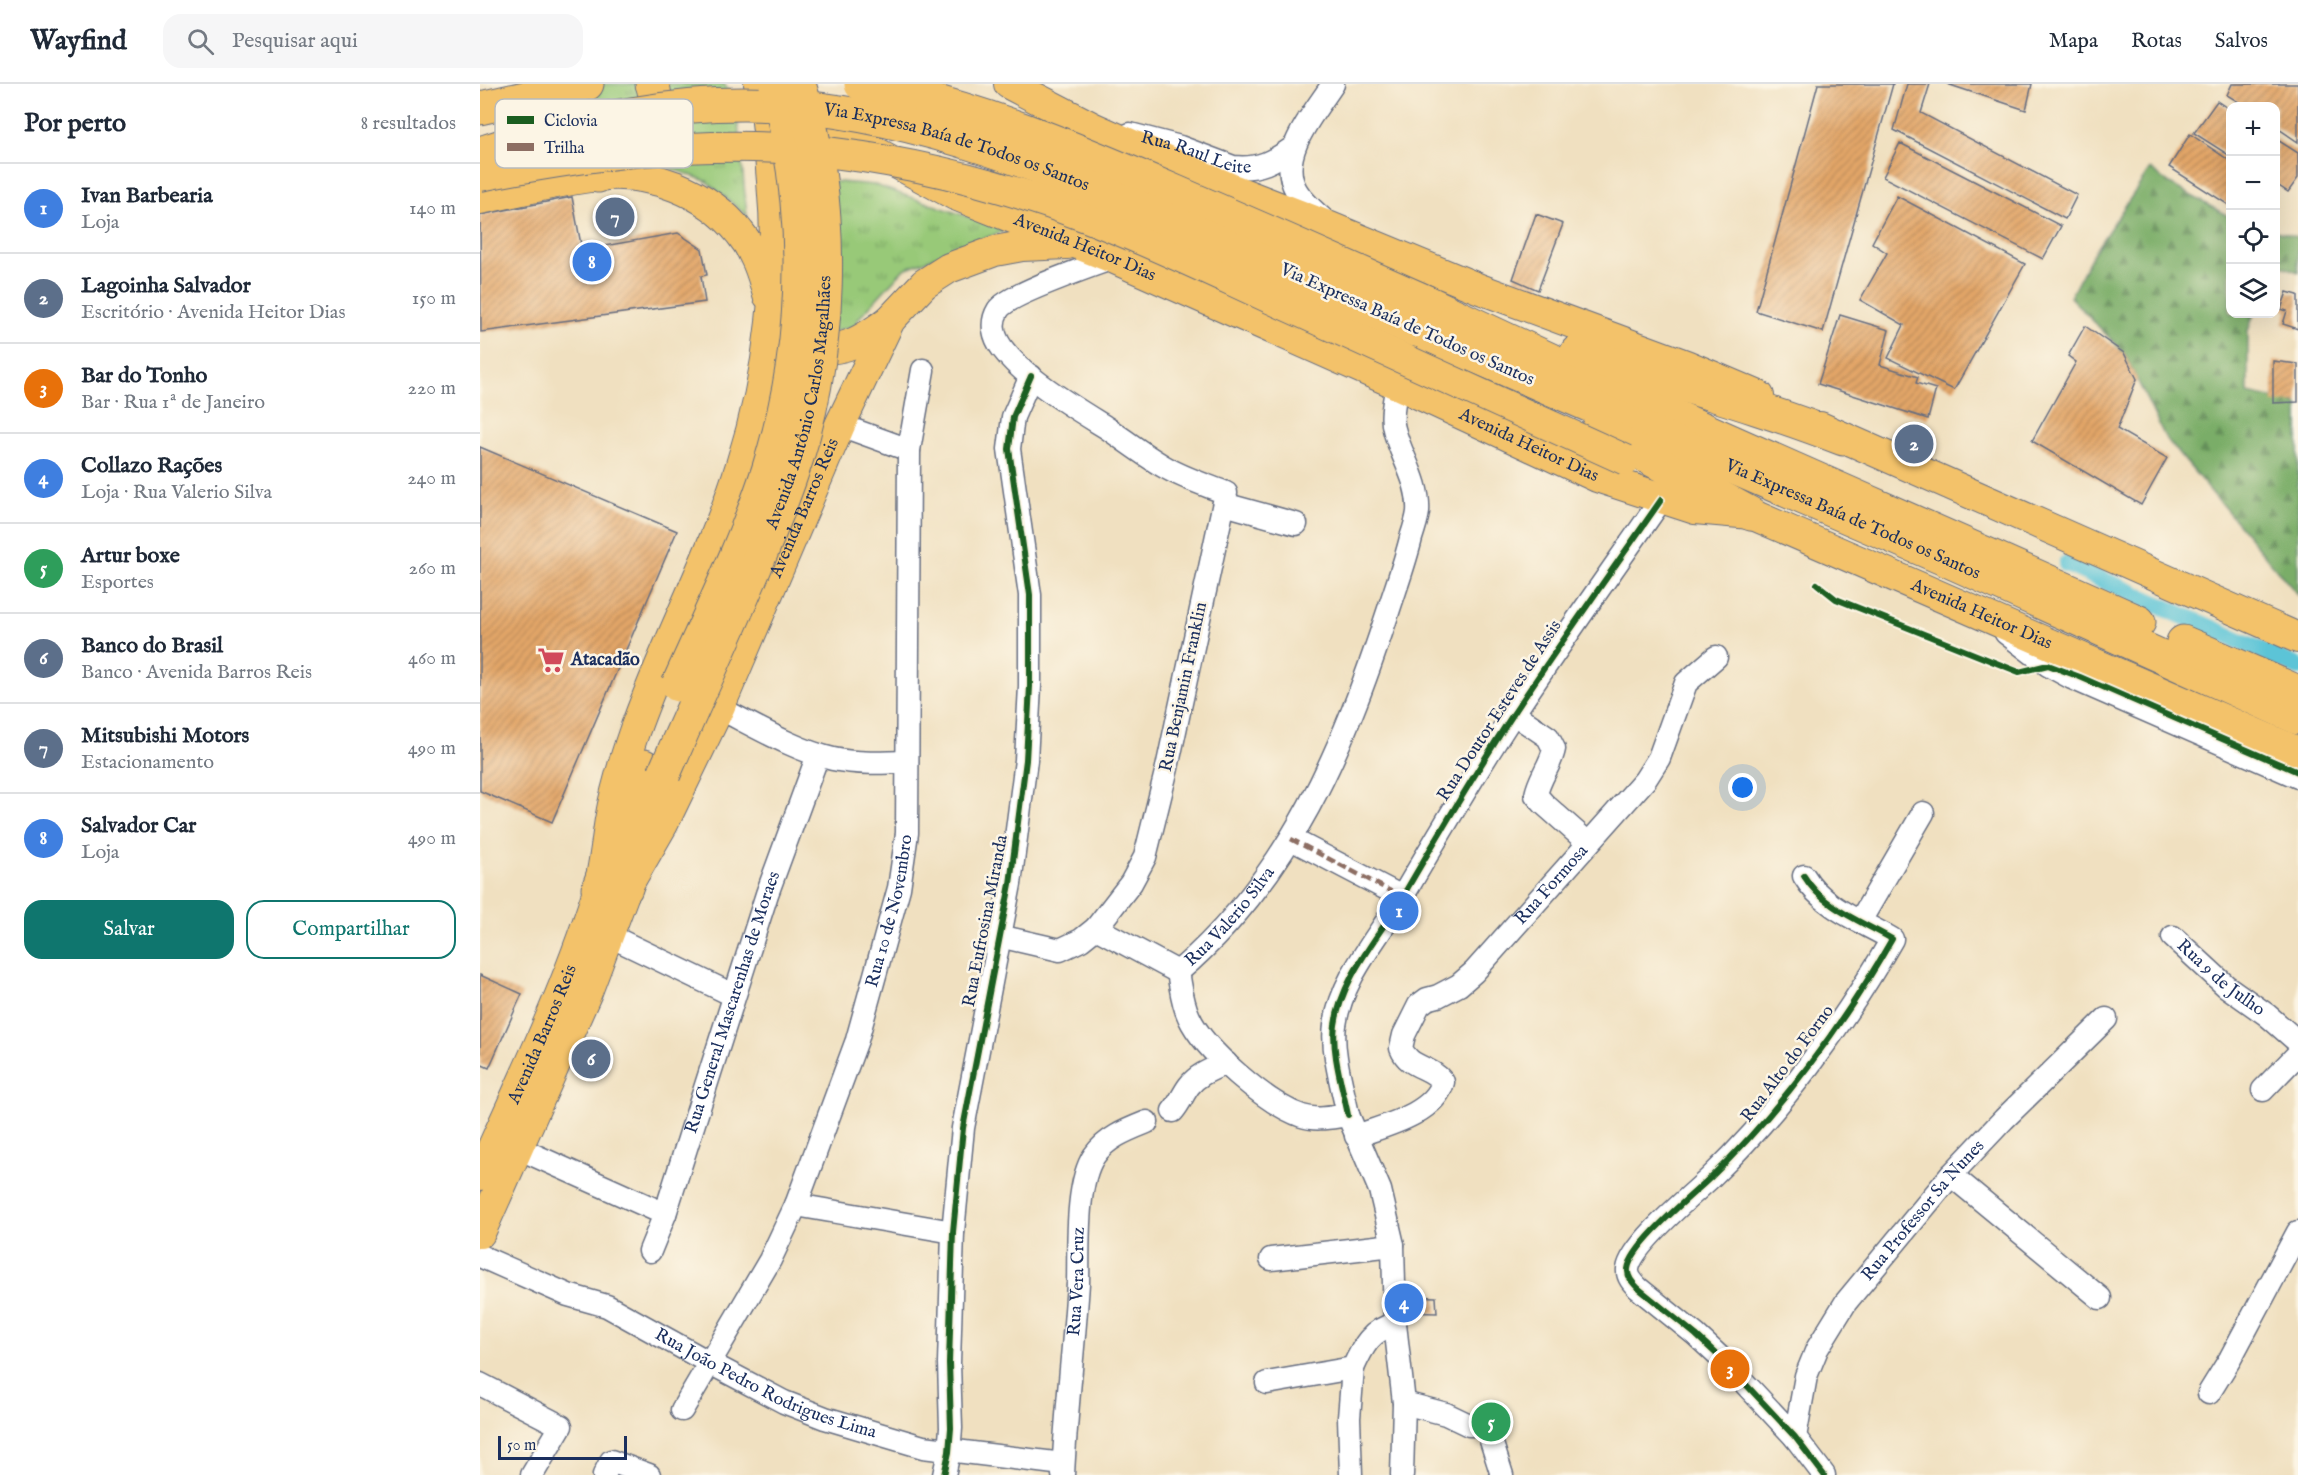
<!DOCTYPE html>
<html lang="pt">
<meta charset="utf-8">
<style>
body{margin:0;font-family:"IM FELL English",serif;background:#f6f6f7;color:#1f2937}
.controls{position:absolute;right:18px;top:18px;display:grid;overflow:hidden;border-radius:12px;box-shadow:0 6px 24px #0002}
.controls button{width:54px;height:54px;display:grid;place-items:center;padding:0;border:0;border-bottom:2px solid #e0e1e3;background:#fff;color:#1f2937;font:30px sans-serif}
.scale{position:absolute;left:18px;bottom:15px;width:129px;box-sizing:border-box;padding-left:6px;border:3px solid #1b2f5e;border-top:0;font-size:16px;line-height:21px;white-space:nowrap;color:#1b2f5e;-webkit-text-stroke:4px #fcf5e5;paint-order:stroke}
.you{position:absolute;left:1263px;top:704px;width:21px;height:21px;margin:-15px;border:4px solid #fff;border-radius:50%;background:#1a73e8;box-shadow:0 0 0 9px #1a73e833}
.badge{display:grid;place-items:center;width:39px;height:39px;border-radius:50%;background:#0f766e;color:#fff;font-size:20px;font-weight:700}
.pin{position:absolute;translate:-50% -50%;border:3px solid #fff;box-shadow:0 2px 6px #0006}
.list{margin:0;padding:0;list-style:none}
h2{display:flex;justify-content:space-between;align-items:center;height:78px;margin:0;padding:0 24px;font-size:26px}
h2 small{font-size:20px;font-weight:400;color:#747a83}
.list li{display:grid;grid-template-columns:39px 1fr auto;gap:18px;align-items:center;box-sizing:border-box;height:90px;padding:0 24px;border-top:2px solid #e0e1e3}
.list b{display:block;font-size:22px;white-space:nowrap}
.list p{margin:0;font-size:20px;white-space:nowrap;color:#747a83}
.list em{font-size:20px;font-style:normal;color:#747a83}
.actions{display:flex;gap:12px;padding:18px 24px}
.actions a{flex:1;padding:14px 0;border:2px solid #0f766e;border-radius:18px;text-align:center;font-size:21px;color:#0f766e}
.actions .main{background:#0f766e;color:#fff}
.icon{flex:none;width:33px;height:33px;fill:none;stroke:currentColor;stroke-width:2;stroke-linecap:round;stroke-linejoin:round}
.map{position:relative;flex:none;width:1818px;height:1391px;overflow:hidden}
header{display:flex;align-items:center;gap:36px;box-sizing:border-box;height:84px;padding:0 30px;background:#fff;border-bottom:2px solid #e0e1e3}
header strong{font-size:28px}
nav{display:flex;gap:33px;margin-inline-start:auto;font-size:21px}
.search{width:420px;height:54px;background:#f6f6f7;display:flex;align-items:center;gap:15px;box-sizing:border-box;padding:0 21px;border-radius:18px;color:#747a83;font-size:22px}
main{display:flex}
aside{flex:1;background:#fff}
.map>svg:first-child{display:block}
</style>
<header>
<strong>Wayfind</strong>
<div class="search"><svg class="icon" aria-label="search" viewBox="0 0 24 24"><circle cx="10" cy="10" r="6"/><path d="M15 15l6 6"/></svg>Pesquisar aqui</div>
<nav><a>Mapa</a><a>Rotas</a><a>Salvos</a></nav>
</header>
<main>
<aside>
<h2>Por perto<small>8 resultados</small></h2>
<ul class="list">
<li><span class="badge" style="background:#3f7fe0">1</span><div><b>Ivan Barbearia</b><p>Loja</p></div><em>140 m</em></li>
<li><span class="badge" style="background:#5c6f8a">2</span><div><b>Lagoinha Salvador</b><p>Escritório · Avenida Heitor Dias</p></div><em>150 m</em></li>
<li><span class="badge" style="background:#e8710a">3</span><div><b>Bar do Tonho</b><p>Bar · Rua 1ª de Janeiro</p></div><em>220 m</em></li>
<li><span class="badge" style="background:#3f7fe0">4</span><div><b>Collazo Rações</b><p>Loja · Rua Valerio Silva</p></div><em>240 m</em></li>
<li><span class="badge" style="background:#2e9e5b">5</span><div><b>Artur boxe</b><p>Esportes</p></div><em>260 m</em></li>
<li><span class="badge" style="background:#5c6f8a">6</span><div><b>Banco do Brasil</b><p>Banco · Avenida Barros Reis</p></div><em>460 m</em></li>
<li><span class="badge" style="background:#5c6f8a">7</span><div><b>Mitsubishi Motors</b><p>Estacionamento</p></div><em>490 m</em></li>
<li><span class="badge" style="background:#3f7fe0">8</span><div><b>Salvador Car</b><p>Loja</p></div><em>490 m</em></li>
</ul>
<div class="actions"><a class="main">Salvar</a><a>Compartilhar</a></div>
</aside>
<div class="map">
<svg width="1818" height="1391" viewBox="0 0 1818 1391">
<defs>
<pattern id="grass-tufts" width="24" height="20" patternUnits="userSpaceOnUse" patternTransform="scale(1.5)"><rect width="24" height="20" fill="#98c978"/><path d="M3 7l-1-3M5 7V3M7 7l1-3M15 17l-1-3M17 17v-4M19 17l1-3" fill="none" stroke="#7ba466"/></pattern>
<pattern id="forest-firs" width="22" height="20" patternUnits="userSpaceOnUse" patternTransform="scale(1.5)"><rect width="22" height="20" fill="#7aad68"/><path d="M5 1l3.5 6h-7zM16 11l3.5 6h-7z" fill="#638d59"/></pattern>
<pattern id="building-hatch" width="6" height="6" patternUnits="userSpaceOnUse" patternTransform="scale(1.5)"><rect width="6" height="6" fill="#e3a668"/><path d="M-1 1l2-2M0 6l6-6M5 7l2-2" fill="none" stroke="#b78859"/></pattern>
</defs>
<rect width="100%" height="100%" fill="#fcf5e5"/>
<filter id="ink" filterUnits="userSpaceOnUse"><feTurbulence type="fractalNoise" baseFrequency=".0167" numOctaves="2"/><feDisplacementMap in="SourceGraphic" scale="12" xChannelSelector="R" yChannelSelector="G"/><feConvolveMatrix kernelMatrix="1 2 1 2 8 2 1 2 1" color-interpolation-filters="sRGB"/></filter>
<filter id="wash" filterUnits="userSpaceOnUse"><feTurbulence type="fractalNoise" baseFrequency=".008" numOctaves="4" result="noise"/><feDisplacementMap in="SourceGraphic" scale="24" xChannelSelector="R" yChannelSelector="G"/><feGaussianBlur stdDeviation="1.35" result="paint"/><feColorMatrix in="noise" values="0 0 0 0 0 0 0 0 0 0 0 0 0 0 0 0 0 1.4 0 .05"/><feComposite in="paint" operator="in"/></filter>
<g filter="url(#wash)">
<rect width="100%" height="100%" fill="#f0e0c0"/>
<path fill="url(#grass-tufts)" stroke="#5a7c6b" stroke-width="1.5" d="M109 0H244L256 18 267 132 226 97 122 59 104 29Z
M291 92 395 101 527 146 424 185 378 235 375 242 347 249Z"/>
<path fill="url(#forest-firs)" stroke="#4a6e63" stroke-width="1.5" d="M1670 85 1690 100 1750 133V230H1774L1768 247V309L1818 320V511L1685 353 1644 269 1590 213 1614 168Z
M1796 147 1818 153V188L1796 180Z"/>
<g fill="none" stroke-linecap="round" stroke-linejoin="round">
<path stroke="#5bc4d7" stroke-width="18" d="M1587 480 1818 583"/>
</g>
<g id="blocks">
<path fill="url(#building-hatch)" d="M1338 0H1413L1343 248 1276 227Z
M1427 0H1450L1441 29 1597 111 1585 135 1414 46Z
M1467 0H1552L1546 26Z
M1752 0H1818V58L1796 43V22H1765L1747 11Z
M1737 17 1750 26V72L1714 49Z
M1710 50 1750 77V122L1689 83Z
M1796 55 1818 69V94L1808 108 1796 100Z
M1420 59 1581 142 1563 175 1403 93Z
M1417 112 1545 180 1474 306 1408 274 1424 241 1380 216 1407 169 1392 159Z
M92 113 102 166 198 149 222 165 227 191 221 192 225 218 1 248 0 131Z
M1056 130 1083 140 1058 206 1033 195Z
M1807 208 1818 211V245L1803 240 1807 227 1801 225Z
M1360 231 1409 246 1400 281 1438 293 1436 299 1456 305 1448 335 1338 300Z
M1605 242 1644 269 1657 295 1637 345 1687 374 1661 421 1552 357 1596 278 1588 272Z
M1793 277 1818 280V318L1793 319Z
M0 363 197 447 72 738 0 707Z
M0 891 42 910 9 984 0 980Z
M923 1212 956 1213 957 1229 922 1228Z"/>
</g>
</g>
<g filter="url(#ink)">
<use href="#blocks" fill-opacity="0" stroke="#666d80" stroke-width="1.5"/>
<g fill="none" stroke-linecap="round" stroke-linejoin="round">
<defs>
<g id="minor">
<path id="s1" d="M650 50 700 63 753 83C779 86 794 77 814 63"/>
<path d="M845 137C835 128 823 118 816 106 796 71 835 28 853 0"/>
<path d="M633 174C612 182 528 210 518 226 510 239 514 253 522 264 544 294 595 324 627 344 646 357 664 371 683 382 703 394 726 401 746 409L687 684 665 773 651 799 616 844 698 888"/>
<path d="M360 341 429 366"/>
<path d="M744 420 816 440"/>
<path d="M1526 549 1568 581 1592 594 1818 693"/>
<path d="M239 624C273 641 317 667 353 675 377 680 403 679 427 678"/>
<path d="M1034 630 1068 653 1074 665C1071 681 1059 694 1056 711L1064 720 1107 758"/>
<path d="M811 755 922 813"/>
<path d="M1324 792C1343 824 1381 837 1412 855 1365 938 1299 1028 1230 1094 1212 1111 1151 1161 1148 1185 1147 1193 1153 1199 1158 1204L1216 1251 1244 1277 1315 1353 1344 1391"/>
<path d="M1380 837 1443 729"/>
<path d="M130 852 253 911"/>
<path d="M519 852 580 866 601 856 616 844"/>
<path id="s2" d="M1693 853 1746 902 1787 931 1818 958"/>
<path id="s3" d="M698 888C811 791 863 665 908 528 916 503 925 479 931 454 934 445 937 436 938 428 940 398 921 373 914 345 910 332 915 314 917 300"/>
<path d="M698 888C701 903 702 919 709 933 724 966 787 1020 822 1032 837 1037 852 1033 868 1031L900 1106 913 1161 915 1240 924 1319 922 1391"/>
<path d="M1783 1006 1818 970"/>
<path d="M693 1027C700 1019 703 1010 709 1002 718 990 733 985 746 979"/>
<path d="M868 1031C863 1005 851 967 855 941 862 892 900 852 924 810 959 750 994 690 1032 632 1080 559 1131 488 1181 416"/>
<path id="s4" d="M876 1052C904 1042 955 1030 963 998 950 981 929 985 921 964L924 951 939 921 947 915 958 912 979 901 994 888 1165 696 1179 674 1206 599 1236 573"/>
<path d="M38 1064 185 1130"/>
<path d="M1471 1091 1620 1214"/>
<path d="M316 1121 473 1148"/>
<path id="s5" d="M170 1167 185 1130 287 810 338 671"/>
<path id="s6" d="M0 1172 88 1211 127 1222 230 1279 304 1318 345 1334 443 1363 583 1380"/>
<path d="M791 1175 913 1161"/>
<path d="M787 1299 873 1284C883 1262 891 1246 915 1240"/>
<path d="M0 1300 81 1342 52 1391"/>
<path d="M1729 1309 1750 1275 1818 1148"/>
<path d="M924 1319 966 1330 989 1341H1006L1022 1391"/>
<path id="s7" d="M202 1326 290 1176 316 1121 377 956 419 804 427 749 429 366 443 286"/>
<path id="s8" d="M1315 1353 1326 1292 1337 1265 1366 1218 1471 1091 1524 1035 1626 935"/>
<path d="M124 1391 131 1377 169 1391"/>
<path d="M464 1391 469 1368 471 1344 469 1279 473 1148 483 1044 530 800 546 676 550 602V511L529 365 533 333 551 292"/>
<path id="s9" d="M583 1391C586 1327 594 1263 598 1199 599 1166 595 1100 614 1072 626 1054 647 1046 667 1038"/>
<path d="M871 1391 869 1334 873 1284"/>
</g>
<g id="major">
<path d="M529 0 614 44 752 105 850 143 1000 205 1206 281 1279 312"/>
<path id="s10" d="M326 20 390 65 475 111 633 174 917 300 1117 393 1215 425 1271 430 1818 668"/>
<path d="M0 115C39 107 78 97 117 92 168 85 228 108 260 149 275 167 282 188 288 211"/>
<path d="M317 258C356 274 379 259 410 236"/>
<path d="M1340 343 1818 554"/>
<path id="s11" d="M0 1091C42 999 86 907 117 810 124 786 126 760 130 736 135 706 144 677 154 648 186 557 233 472 261 381 290 290 301 192 292 97 289 65 289 31 279 0"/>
<path id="s12" d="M0 1149 107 908 146 804 183 740 239 624 360 341 410 236 444 200 469 184 515 167 542 162 587 160"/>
</g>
<g id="highway">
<path d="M0 24 107 0"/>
<path d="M118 92C143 75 172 60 174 28 175 18 176 9 172 0"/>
<path d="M947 218C1182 330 1422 431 1659 538"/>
<path id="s13" d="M935 246 1460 473 1818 634"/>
<path d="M1097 268C1185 297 1276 321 1363 355"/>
<path d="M1118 346 1271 430"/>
<path d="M1703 558 1818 608"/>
<path d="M146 804 179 703"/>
<path d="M118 805 164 682"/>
</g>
</defs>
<use href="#minor" stroke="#666d80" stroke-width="25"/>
<use href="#major" stroke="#666d80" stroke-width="32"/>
<use href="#highway" stroke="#666d80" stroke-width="35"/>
<use href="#minor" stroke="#fff" stroke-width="22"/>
<use href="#major" stroke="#f3c26a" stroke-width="30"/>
<use href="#highway" stroke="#f3c26a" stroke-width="33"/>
<defs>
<path id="major-bridge" d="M0 92C107 71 217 56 326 66 422 75 519 99 609 134 671 158 731 187 792 215 910 268 1028 322 1146 376"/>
<g id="highway-bridge">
<path d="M381 0C491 20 594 64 696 108 780 144 863 181 947 218"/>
<path id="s14" d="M0 69C100 36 204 13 310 22 445 33 573 86 696 139 776 174 856 210 935 246"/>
<path d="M198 601C229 531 264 461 288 387 322 279 329 166 308 55 304 37 302 19 296 2"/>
<path id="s15" d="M184 690C226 592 273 497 309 397 353 276 358 126 320 3"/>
</g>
</defs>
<use href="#major-bridge" stroke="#666d80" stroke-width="32" stroke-linecap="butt"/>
<use href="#highway-bridge" stroke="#666d80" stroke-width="35" stroke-linecap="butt"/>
<use href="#major-bridge" stroke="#f3c26a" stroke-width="30"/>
<use href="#highway-bridge" stroke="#f3c26a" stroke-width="33"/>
<path stroke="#8d6e63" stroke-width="4.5" stroke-dasharray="9 4.5" stroke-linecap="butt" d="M811 755 922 813"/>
<defs>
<path id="cycleway" d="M1337 500 1356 515 1539 588 1568 581 1600 593 1818 688
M1324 792C1343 824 1381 837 1412 855 1365 938 1299 1028 1230 1094 1212 1111 1151 1161 1148 1185 1147 1193 1153 1199 1158 1204L1216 1251 1244 1277 1315 1353 1344 1391
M868 1031C863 1005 851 967 855 941 862 892 900 852 924 810 959 750 994 690 1032 632 1080 559 1131 488 1181 416
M464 1391 469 1368 471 1344 469 1279 473 1148 483 1044 530 800 546 676 550 602V511L529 365 533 333 551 292"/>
</defs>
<use href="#cycleway" stroke="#fcf5e5" stroke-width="10"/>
<use href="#cycleway" stroke="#1b5e20" stroke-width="6"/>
</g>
</g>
<defs>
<symbol id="supermarket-bare" viewBox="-9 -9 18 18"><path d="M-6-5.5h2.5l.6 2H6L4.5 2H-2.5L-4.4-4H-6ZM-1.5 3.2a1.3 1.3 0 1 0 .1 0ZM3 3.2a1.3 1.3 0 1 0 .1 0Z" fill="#d1495b" stroke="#fcf5e5" stroke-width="2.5" paint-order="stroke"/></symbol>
</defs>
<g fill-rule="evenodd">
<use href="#supermarket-bare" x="52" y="557" width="38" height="38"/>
</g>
<g text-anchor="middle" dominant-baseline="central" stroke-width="5" stroke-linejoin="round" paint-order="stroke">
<g font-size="18" fill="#1b2f5e" stroke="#fcf5e5">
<text stroke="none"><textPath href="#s14" startOffset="488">Via Expressa Baía de Todos os Santos</textPath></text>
<text stroke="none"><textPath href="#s1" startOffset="69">Rua Raul Leite</textPath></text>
<text stroke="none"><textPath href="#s10" startOffset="315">Avenida Heitor Dias</textPath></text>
<text transform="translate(927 241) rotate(24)">Via Expressa Baía de Todos os Santos</text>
<text stroke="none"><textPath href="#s15" startOffset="398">Avenida Antônio Carlos Magalhães</textPath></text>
<text stroke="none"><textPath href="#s10" startOffset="801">Avenida Heitor Dias</textPath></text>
<text stroke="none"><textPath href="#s12" startOffset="795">Avenida Barros Reis</textPath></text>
<text stroke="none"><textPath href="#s13" startOffset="477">Via Expressa Baía de Todos os Santos</textPath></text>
<text stroke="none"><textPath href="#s10" startOffset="1287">Avenida Heitor Dias</textPath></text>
<text transform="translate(704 603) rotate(-78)">Rua Benjamin Franklin</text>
<text transform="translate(1020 627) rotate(-57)">Rua Doutor Esteves de Assis</text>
<text stroke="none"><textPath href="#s4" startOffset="390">Rua Formosa</textPath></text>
<text stroke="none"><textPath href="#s7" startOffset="544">Rua 10 de Novembro</textPath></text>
<text stroke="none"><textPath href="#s3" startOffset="76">Rua Valerio Silva</textPath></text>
<text transform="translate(506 837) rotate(-79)">Rua Eufrosina Miranda</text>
<text stroke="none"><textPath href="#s2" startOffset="63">Rua 9 de Julho</textPath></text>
<text stroke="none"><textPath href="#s5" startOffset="262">Rua General Mascarenhas de Moraes</textPath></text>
<text stroke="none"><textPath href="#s11" startOffset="154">Avenida Barros Reis</textPath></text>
<text transform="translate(1308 980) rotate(-53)">Rua Alto do Forno</text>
<text stroke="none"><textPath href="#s8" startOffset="266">Rua Professor Sa Nunes</textPath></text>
<text stroke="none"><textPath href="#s9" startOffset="194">Rua Vera Cruz</textPath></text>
<text stroke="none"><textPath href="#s6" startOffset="314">Rua João Pedro Rodrigues Lima</textPath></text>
</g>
<g font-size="18" font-weight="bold" fill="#1b2f5e" stroke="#fcf5e5" text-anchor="start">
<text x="91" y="576">Atacadão</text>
</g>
</g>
<rect x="15" y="15" width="198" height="69" rx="9" fill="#fcf5e5" stroke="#b8babc" stroke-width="1.5"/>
<rect x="27" y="32" width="27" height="8" fill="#1b5e20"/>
<rect x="27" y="59" width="27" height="8" fill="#8d6e63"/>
<g font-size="16" fill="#1b2f5e">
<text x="64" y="42">Ciclovia</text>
<text x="64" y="69">Trilha</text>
</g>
</svg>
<div class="controls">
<button>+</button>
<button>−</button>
<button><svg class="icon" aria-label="locate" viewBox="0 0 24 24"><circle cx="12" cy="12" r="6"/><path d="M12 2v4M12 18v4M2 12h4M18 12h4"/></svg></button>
<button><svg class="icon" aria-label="layers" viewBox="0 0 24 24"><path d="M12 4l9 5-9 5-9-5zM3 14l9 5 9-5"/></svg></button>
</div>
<div class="scale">50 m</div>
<div class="you"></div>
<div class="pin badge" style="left:919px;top:827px;background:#3f7fe0">1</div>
<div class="pin badge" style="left:1434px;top:360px;background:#5c6f8a">2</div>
<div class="pin badge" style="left:1250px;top:1285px;background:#e8710a">3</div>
<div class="pin badge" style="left:924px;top:1219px;background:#3f7fe0">4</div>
<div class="pin badge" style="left:1011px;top:1338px;background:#2e9e5b">5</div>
<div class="pin badge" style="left:111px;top:975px;background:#5c6f8a">6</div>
<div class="pin badge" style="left:135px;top:133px;background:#5c6f8a">7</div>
<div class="pin badge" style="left:112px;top:178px;background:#3f7fe0">8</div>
</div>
</main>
